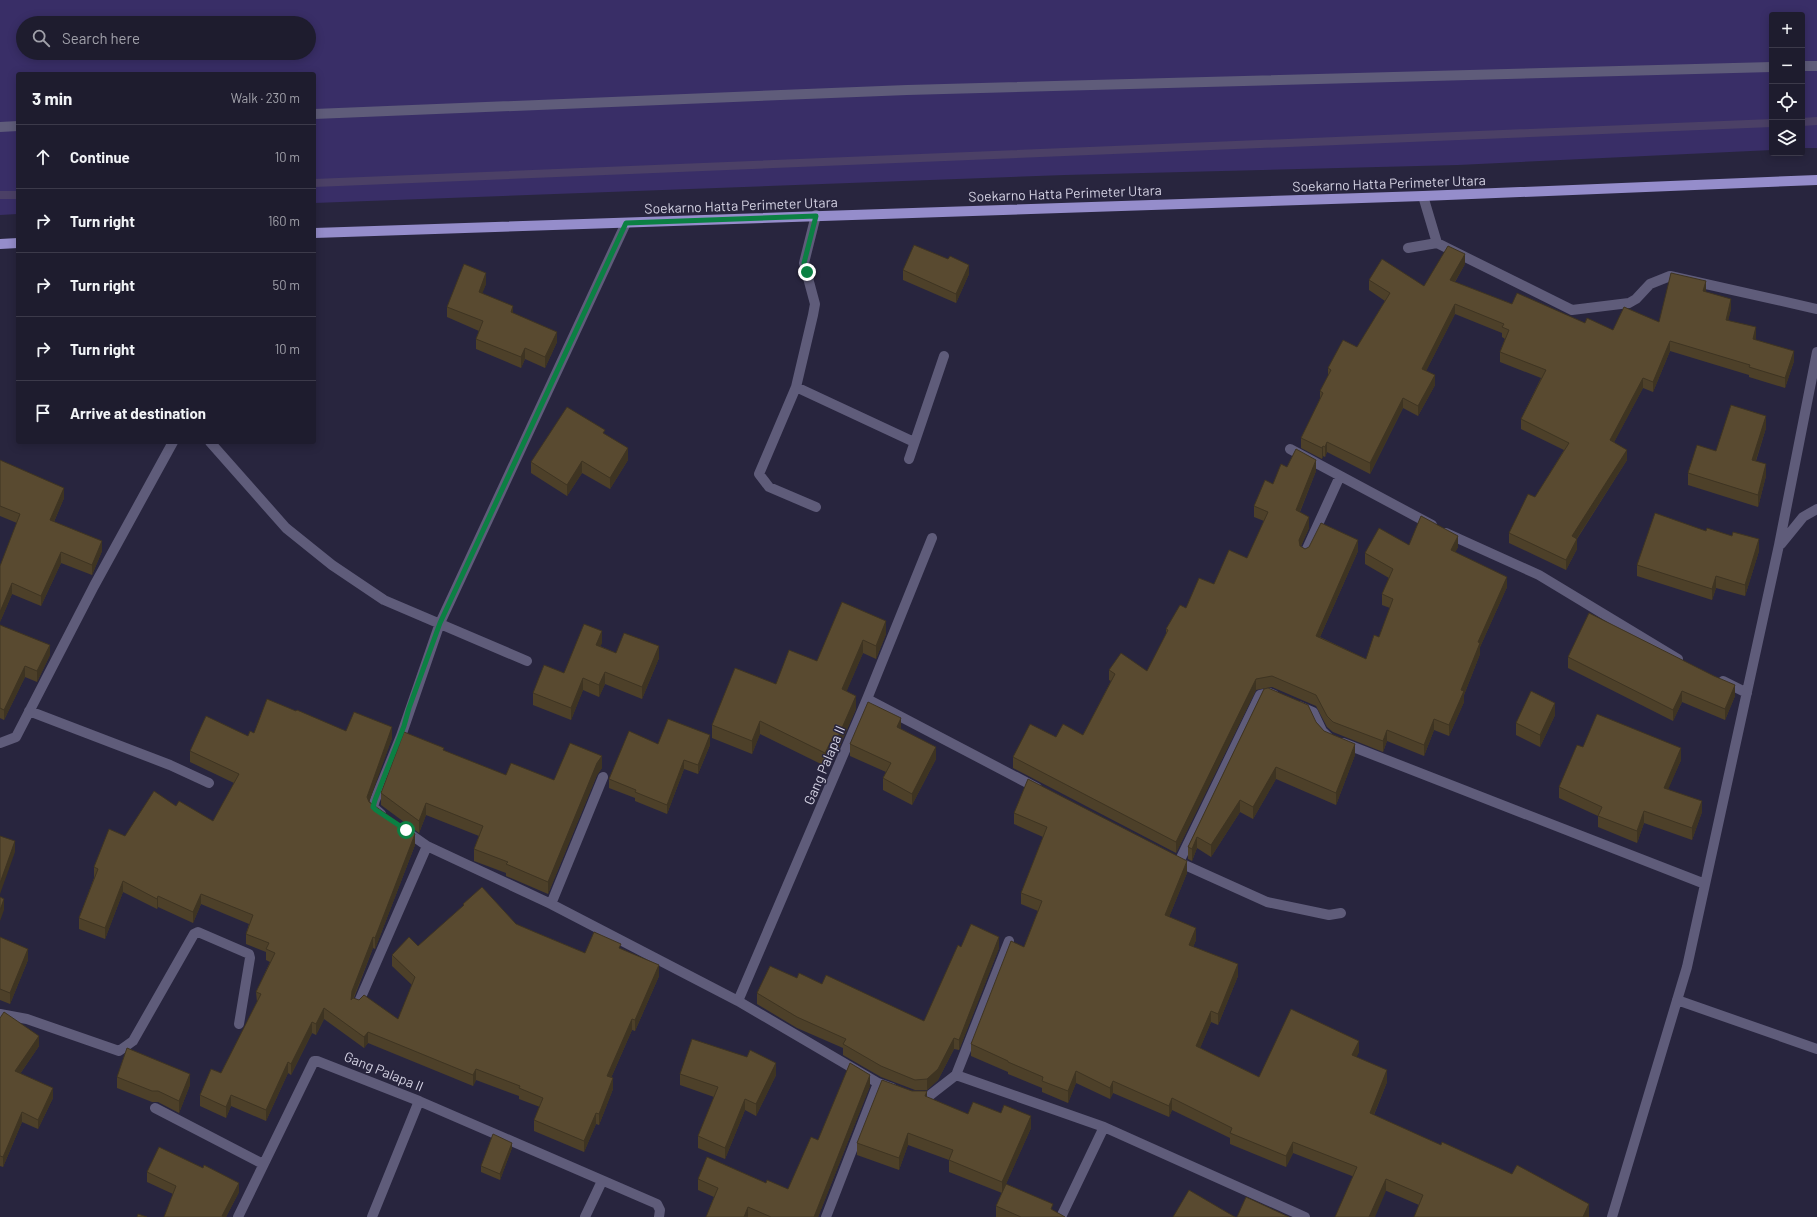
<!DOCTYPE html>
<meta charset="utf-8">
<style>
body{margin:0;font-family:Barlow,sans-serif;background:#2b293a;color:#f1f3f6}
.controls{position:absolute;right:12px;top:12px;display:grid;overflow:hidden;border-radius:4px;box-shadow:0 2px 10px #0003}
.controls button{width:36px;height:36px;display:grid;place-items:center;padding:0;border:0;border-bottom:1px solid #3c3a4a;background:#1e1c2e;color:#f1f3f6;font:20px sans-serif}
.stop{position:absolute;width:12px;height:12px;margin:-9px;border:3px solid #0b8043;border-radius:50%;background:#fff}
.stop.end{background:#0b8043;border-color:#fff;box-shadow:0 1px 4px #0008}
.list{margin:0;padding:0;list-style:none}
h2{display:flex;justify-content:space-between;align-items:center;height:52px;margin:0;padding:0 16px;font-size:17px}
h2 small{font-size:13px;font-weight:400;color:#a1a1aa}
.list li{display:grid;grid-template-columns:26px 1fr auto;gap:12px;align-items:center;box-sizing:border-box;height:64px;padding:0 16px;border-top:1px solid #3c3a4a}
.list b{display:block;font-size:15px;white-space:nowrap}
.list em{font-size:13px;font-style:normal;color:#a1a1aa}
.icon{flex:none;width:22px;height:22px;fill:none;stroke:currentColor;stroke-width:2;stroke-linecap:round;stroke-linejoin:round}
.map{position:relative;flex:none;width:1817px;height:1217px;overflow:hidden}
.search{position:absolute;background:#1e1c2e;box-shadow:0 2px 10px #0003;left:16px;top:16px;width:300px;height:44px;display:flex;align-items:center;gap:10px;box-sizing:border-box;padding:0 14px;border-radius:22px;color:#a1a1aa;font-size:15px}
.panel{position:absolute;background:#1e1c2e;box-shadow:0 2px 10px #0003;left:16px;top:72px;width:300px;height:372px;border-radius:4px}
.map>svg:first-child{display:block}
</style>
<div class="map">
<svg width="1817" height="1217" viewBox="0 0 1817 1217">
<rect width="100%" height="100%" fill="#28253e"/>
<path fill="#392e67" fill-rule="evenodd" d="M0 0H1817V148H1802V15H1772V150L1458 165 1065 175 314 203V74H18V214L0 215ZM23 23H309V53H23Z"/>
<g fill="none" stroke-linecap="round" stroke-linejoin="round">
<path stroke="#4b4066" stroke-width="8" d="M1802 122 1817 121
M314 183 1772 123
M0 195H18"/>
<path stroke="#5f5c7a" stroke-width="10" d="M1802 66H1817
M314 114 907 90 1772 67
M0 127 18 126
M1423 196 1437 243
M816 215 804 263 815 304 813 315 796 387 759 474 769 487 816 507
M1408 248 1437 243 1572 310 1629 303 1636 299 1650 284 1670 276 1817 309
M796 387 914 442
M210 442 286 528 332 565 384 600 527 661
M1290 449 1432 525
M909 459 944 356
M1446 533 1539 575 1678 659
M1781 544 1803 517 1817 509
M1305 553 1340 476
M1723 681 1747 693
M867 699 1037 788
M1299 706 1313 712 1322 731 1328 737
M29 711 170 765 209 783
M0 743 16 737 94 586 173 442
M1343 743 1705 884
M381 814 373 807 375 800 401 736 440 623 626 223
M403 829 427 846 551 904 738 1001 878 1083 892 1088
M1176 861 1267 902 1329 915 1341 913
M1179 862 1260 695 1269 693 1274 695
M551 904 603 777
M1677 1000 1817 1049
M738 1001 867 699 932 538
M358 1004 427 846
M0 1014 27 1019 119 1051 133 1041 194 934 198 932 249 954 250 958 239 1024
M956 1075 1009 941
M914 1097 929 1096 956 1075 1104 1127 1305 1217
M155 1108 263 1164
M238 1217 314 1061H317L419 1101 657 1204 660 1210 659 1217
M372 1217 419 1101
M585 1217 602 1181
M826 1217 878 1083
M1061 1217 1104 1127
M1612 1217 1687 967 1779 545 1817 352"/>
<path stroke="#958dcb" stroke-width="10" d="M314 233 1423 196 1817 180
M0 244 18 243"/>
</g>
<path fill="#4d4029" d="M1465 264 1455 282 1512 304 1613 330 1659 322 1706 291 1705 292 1731 309 1728 320 1756 337 1755 340 1794 361 1785 388 1749 377V375L1670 351 1653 392 1643 388 1614 442 1627 460 1577 539V549L1566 570 1509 543V533L1535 497 1564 450 1521 429V419L1541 378 1500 362V352L1505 339 1502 337V333L1455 314 1426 371 1435 385 1418 416 1403 408 1370 474 1327 452 1325 457 1323 456 1322 459 1301 448V438L1320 399V391L1328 377V368L1357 347 1385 301 1369 290V280L1424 286Z
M903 270 969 274 956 303 903 280Z
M486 284 482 293 557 342 545 368 525 359 521 368 476 349V339L479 331 447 317V307Z
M1766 428 1756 461 1766 476 1758 507 1688 485V473L1716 451Z
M605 435 628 460 610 489 582 473 567 496 531 473V462Z
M0 460 64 498 54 522 102 551 92 575 61 563 41 606 12 594 0 622 17 523 0 516Z
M1287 467 1316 471 1300 512 1309 528 1301 546 1305 549 1358 551 1320 637 1366 659 1379 637 1390 608 1382 605V594L1389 578 1365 564V553L1409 545 1458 547 1455 552 1507 587 1480 647V654L1464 695V702L1449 736 1434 730 1424 756 1387 741 1383 752 1333 732 1327 727 1316 706 1272 687 1256 690 1176 853 1013 768V757L1056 737 1083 735 1111 681 1109 680V670L1147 671 1166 635V629L1186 608 1247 558 1264 521 1254 517V506Z
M1759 551 1745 596 1716 588 1712 600 1637 576V565Z
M842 602 886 634 876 659 863 653 846 692 856 709 838 750 834 748 825 766 760 734 752 754 712 738V725L776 684 817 661Z
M0 625 50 655 37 682 25 677 4 720 0 718Z
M602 643 600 646 616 653 659 658 642 699 605 684 599 697 583 690 571 720 533 705V693L564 673Z
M1568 657 1735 696 1725 720 1682 702 1673 721 1568 668Z
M1264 689 1316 722 1324 731 1355 755 1336 805 1276 779 1253 819 1240 812 1211 857 1197 848 1192 861 1188 859V847Z
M1555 715 1540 747 1516 735V723Z
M901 729 936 759 912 805 883 790V778L886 772 850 756V744Z
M346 731 392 738 369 801 415 845 375 949 373 948 354 998 398 1019 412 985 392 966V955L418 946 463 907V904L516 924 537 933 585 953 621 949 659 976 635 1031 632 1030 611 1078 613 1089 599 1125 596 1124 584 1152 534 1131V1120L540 1107 519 1099V1096L476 1080 473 1086 368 1043 364 1048 324 1019 316 1035 312 1033 291 1075 288 1073 266 1121 231 1106 226 1118 200 1106V1095L221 1073 257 1002 256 992 270 962 266 960V952L246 944V934L249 924 201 904 193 923 158 907 157 909 123 892 105 939 79 929V918L94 878V867L125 836 176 806 213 821 234 783 190 762V751L248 736 254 733Z
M658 744 710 745 698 774 684 769 667 814 635 801V798L609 788V779Z
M1583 747 1681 760 1668 789 1702 812 1692 840 1644 823 1637 843 1598 827V816L1559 798V787Z
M444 751 506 775 554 780 602 768 597 775 548 894 506 876V873L474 861V849L479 836 426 815 419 833 381 805V793Z
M1014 813 1187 873 1169 917 1196 940 1193 947 1238 976 1218 1025 1211 1022 1200 1048 1259 1077 1359 1052 1356 1057 1387 1082 1374 1115 1589 1216 1419 1205 1352 1176 1293 1153 1286 1167 1230 1144V1138L1172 1110 1169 1117 1113 1093 1110 1099 1076 1083 1068 1103 1042 1092V1088L1008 1074V1072L971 1056V1044L1024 947 1038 911 1021 904V893L1043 837 1014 824Z
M0 937 28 960 10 1004 0 1000Z
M961 947 999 948 959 1050 954 1049 938 1080 927 1090H915L881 1077 843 1055V1048L797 1028 757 1004V993L797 978 822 984 924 1021Z
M0 1018 39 1046 20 1074 53 1098 38 1129 22 1122 3 1167 0 1166Z
M680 1074 776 1075 756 1116 745 1110 725 1159 698 1148V1136L714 1097 680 1085Z
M117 1077 190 1085 179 1113 158 1102H152L117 1088Z
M870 1086 818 1217H706L714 1197 698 1190V1179L766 1183 788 1189 818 1140Z
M927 1098 968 1114 1031 1128 1006 1184 1065 1217H996V1206L1002 1193 949 1172V1160L908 1145 899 1170 857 1155V1143Z
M512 1148 500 1180 481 1172V1166Z
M147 1172 239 1192 226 1217H164L173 1194 147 1182Z"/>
<path fill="#3e3422" d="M1465 254V264L1450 290V280Z
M969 265V274L956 303V294Z
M486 273V284L479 302V292Z
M1706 281V291L1703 301V291Z
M1731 299V309L1726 330V320Z
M1455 304V314L1422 379V369Z
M513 306V317L511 312Z
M1756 327V337L1753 349V339Z
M557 332V342L545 368V357Z
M1670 341V351L1653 392V382Z
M525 348V359L521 368V357Z
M1794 351V361L1785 388V378Z
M1435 375V385L1418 416V406Z
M1643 378V388L1610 450V440Z
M1403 398V408L1370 474V463Z
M1766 416V428L1752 472V460Z
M1327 442V452L1325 457V447Z
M1323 446V456L1322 459V448Z
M628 448V460L610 489V478Z
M1627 450V460L1572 546V536Z
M1316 460V471L1296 521V510Z
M582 461V473L567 496V485Z
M1766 464V476L1758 507V495Z
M64 488V498L50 531V520Z
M1309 517V528L1299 550V540Z
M1458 536V547L1451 561V550Z
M1577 539V549L1566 570V560Z
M1759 539V551L1745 596V585Z
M1358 540V551L1316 646V636Z
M102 541V551L92 575V565Z
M61 552V563L41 606V596Z
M1716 576V588L1712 600V589Z
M1507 577V587L1480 647V654L1464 695V702L1449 736V725L1478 642Z
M12 583V594L0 622V612Z
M886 621V634L876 659V646Z
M602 631V643L596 656V645Z
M863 640V653L842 702V689Z
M50 645V655L37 682V671Z
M659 646V658L642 699V687Z
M25 666V677L4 720V710Z
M605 672V684L599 697V685Z
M583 678V690L571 720V708Z
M1256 679V690L1176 853V842Z
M1735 685V696L1725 720V709Z
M1682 691V702L1673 721V710Z
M856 696V709L838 750V737Z
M1555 703V715L1540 747V735Z
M901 718V729L897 727Z
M1434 719V730L1424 756V745Z
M760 721V734L752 754V741Z
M392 727V738L367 808V797Z
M1387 730V741L1383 752V741Z
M710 735V745L698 774V765Z
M834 735V748L825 766V753Z
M1355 744V755L1336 805V793Z
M936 747V759L912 805V794Z
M1681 748V760L1664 799V788Z
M602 756V768L597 775 548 894V882L597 763Z
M684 760V769L667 814V805Z
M1276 767V779L1253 819V807Z
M1240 800V812L1211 857V845Z
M1702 801V812L1692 840V828Z
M426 803V815L419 833V821Z
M1644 811V823L1637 843V831Z
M415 834V845L375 949V938Z
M1197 837V848L1192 861V849Z
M15 841V852L0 894V883Z
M1187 861V873L1165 927V915Z
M123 881V892L105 939V928Z
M201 894V904L193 923V912Z
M158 896V907L157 909V899Z
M4 899V910L0 921V910Z
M1196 928V940L1189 957V945Z
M373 937V948L352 1001 351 1000 352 991Z
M999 937V948L959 1050V1040Z
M28 949V960L10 1004V993Z
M1238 964V976L1218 1025V1014Z
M659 965V976L635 1031V1020Z
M324 1008V1019L316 1035V1024Z
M1211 1011V1022L1196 1058V1046Z
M632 1019V1030L607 1087V1076Z
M312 1022V1033L291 1075V1064Z
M368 1032V1043L364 1048V1037Z
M39 1036V1046L15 1081V1071Z
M954 1038V1049L938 1080 927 1090V1079Z
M1359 1041V1052L1352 1067V1055Z
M288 1062V1073L266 1121V1110Z
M776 1063V1075L756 1116V1104Z
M476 1069V1080L473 1086V1075Z
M1387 1070V1082L1370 1124V1113Z
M1076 1071V1083L1068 1103V1091Z
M190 1074V1085L179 1113V1101Z
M870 1075V1086L818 1217H814Z
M613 1078V1089L599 1125V1114Z
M1113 1081V1093L1110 1099V1088Z
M53 1088V1098L38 1129V1120Z
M927 1091V1103L925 1096Z
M231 1095V1106L226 1118V1107Z
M1172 1098V1110L1169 1117V1106Z
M745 1099V1110L725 1159V1148Z
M22 1112V1122L3 1167V1157Z
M596 1113V1124L584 1152V1141Z
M1031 1116V1128L1002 1193V1182Z
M908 1133V1145L899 1170V1158Z
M1293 1142V1153L1286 1167V1156Z
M512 1143V1148L500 1180V1174Z
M1386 1179V1191L1375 1217H1369Z
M239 1183V1192L226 1217H222V1216Z
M1589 1204V1217H1583Z
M748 1207V1217H744Z"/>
<path fill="#594a30" stroke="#3e3422" d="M914 245 948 259 950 256 969 265 956 294 903 270Z
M1448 246 1465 254 1450 280 1512 304 1517 293 1585 323 1587 318 1613 330 1624 307 1659 322 1671 273 1706 281 1703 291 1731 299 1726 320 1756 327 1753 339 1794 351 1785 378 1749 367 1750 365 1670 341 1653 382 1643 378 1610 440 1627 450 1572 536 1577 539 1566 560 1509 533 1528 494 1535 497 1569 443 1521 419 1546 370 1500 352 1509 330 1502 327 1504 324 1455 304 1422 369 1435 375 1418 406 1403 398 1370 463 1327 442 1325 447 1323 446 1322 448 1301 438 1323 393 1320 391 1331 370 1328 368 1343 340 1357 347 1390 293 1369 280 1382 259 1424 286Z
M464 264 486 273 479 292 513 306 511 312 557 332 545 357 525 348 521 357 476 339 483 321 447 307Z
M1731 405 1766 416 1752 460 1766 464 1758 495 1688 473 1697 445 1716 451Z
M567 407 605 430 603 433 628 448 610 478 582 461 567 485 531 462Z
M1296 449 1316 460 1296 510 1309 517 1299 540 1300 546 1305 549 1309 547 1321 523 1358 540 1316 636 1366 659 1374 635 1379 637 1393 599 1382 594 1393 569 1365 553 1379 528 1409 545 1421 516 1458 536 1451 550 1507 577 1478 642 1480 643 1461 690 1464 691 1449 725 1434 719 1424 745 1387 730 1383 741 1333 722 1327 716 1316 695 1272 676 1256 679 1176 842 1013 757 1030 724 1056 737 1063 724 1083 735 1115 674 1109 670 1121 653 1147 671 1168 630 1166 629 1180 605 1186 608 1199 578 1214 584 1229 550 1247 558 1268 512 1254 506 1265 480 1273 484 1281 464 1287 467Z
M0 460 64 488 50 520 102 541 92 565 61 552 41 596 12 583 0 612V566L20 514 0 506Z
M1655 513 1706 531 1707 528 1732 536 1733 532 1759 539 1745 585 1716 576 1712 589 1637 565Z
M842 602 886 621 876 646 863 640 842 689 856 696 838 737 834 735 825 753 760 721 752 741 712 725 735 668 776 684 789 650 817 661Z
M1589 613 1714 676 1735 685 1725 709 1682 691 1673 710 1568 657Z
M584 624 602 631 596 645 616 653 624 633 659 646 642 687 605 672 599 685 583 678 571 708 533 693 544 665 564 673Z
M0 625 50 645 37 671 25 666 4 710 0 708Z
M1268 688 1308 705 1316 722 1324 731 1355 744 1336 793 1276 767 1253 807 1240 800 1211 845 1197 837 1192 849 1188 847 1264 689Z
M1531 691 1555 703 1540 735 1516 723Z
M267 699 296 711 297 710 346 731 354 712 392 727 367 797 369 802 415 834 375 938 373 937 352 991 351 1000 353 998 359 1000 364 995 398 1019 415 977 392 955 409 937 418 946 464 905 463 904 482 887 516 924 537 933 585 953 594 932 621 944 619 948 659 965 635 1020 632 1019 607 1076 613 1078 599 1114 596 1113 584 1141 534 1120 543 1098 519 1088 520 1086 476 1069 473 1075 368 1032 364 1037 324 1008 316 1024 312 1022 291 1064 288 1062 266 1110 231 1095 226 1107 200 1095 211 1069 221 1073 261 994 256 992 275 953 266 949 269 943 246 934 253 915 201 894 193 912 158 896 157 899 123 881 105 928 79 918 98 869 94 867 109 829 125 836 154 791 176 806 179 801 213 821 239 774 190 751 206 716 248 736 250 731 254 733Z
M868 702 901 718 897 727 936 747 912 794 883 778 891 763 850 744Z
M1597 714 1681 748 1664 788 1702 801 1692 828 1644 811 1637 831 1598 816 1602 807 1559 787 1577 745 1583 747Z
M668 719 710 735 698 765 684 760 667 805 635 792 636 790 609 779 629 731 658 744Z
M404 732 444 748 443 750 506 775 511 763 554 780 570 743 602 756 597 763 548 882 506 864 508 862 474 849 483 826 426 803 419 821 381 793Z
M1028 779 1187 861 1165 915 1196 928 1189 945 1238 964 1218 1014 1211 1011 1196 1046 1259 1077 1291 1009 1359 1041 1352 1055 1387 1070 1370 1113 1441 1145 1442 1142 1512 1174 1517 1165 1589 1204 1583 1217H1414L1423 1195 1386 1179 1369 1217H1335L1357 1167 1293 1142 1286 1156 1230 1133 1232 1128 1172 1098 1169 1106 1113 1081 1110 1088 1076 1071 1068 1091 1042 1081 1043 1077 1008 1062V1061L971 1044 1011 941 1024 947 1042 901 1021 893 1047 827 1014 813Z
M0 836 15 841 0 883Z
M0 897 4 899 0 910Z
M971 924 999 937 959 1040 954 1038 938 1069 927 1079 915 1080 881 1066 843 1044 846 1039 797 1017 757 993 770 966 797 978 799 973 822 984 826 975 924 1021 958 945 961 947Z
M0 937 28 949 10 993 0 989Z
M4 1012 39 1036 15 1071 53 1088 38 1120 22 1112 3 1157 0 1156V1018Z
M692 1039 747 1057 750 1050 776 1063 756 1104 745 1099 725 1148 698 1136 718 1087 680 1074Z
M127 1048 190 1074 179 1101 158 1091H152L117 1077Z
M850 1063 870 1075 814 1217H771L748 1207 744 1217H706L718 1188 698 1179 707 1157 766 1183 767 1180 788 1189 811 1137 818 1140Z
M882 1080 912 1091H927L925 1096 968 1114 973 1102 1001 1113 1004 1105 1031 1116 1002 1182 949 1160 953 1150 908 1133 899 1158 857 1143Z
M493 1134 512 1143 500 1174 481 1166Z
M159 1147 203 1168 204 1165 239 1183 222 1216 225 1217H164L176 1186 147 1172Z
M1006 1184 1053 1204 1051 1209 1065 1217H1021L996 1206Z
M1189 1190 1235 1217H1173Z
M1246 1197 1289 1217H1237Z
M138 1214 147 1217H137Z"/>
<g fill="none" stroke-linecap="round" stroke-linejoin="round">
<path stroke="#0b8043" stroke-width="5" d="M406 830 376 810 373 807 375 800 404 726 409 708 440 623 626 223 816 216 804 263 807 272"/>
</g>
<g text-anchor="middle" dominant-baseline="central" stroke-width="3" stroke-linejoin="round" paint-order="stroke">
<g font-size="14" fill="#d4d2e3" stroke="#28253e">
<text transform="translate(1389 183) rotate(-2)">Soekarno Hatta Perimeter Utara</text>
<text transform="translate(1065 193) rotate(-2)">Soekarno Hatta Perimeter Utara</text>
<text transform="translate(741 205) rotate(-2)">Soekarno Hatta Perimeter Utara</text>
<text transform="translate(824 765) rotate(-67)">Gang Palapa II</text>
<text transform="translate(384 1071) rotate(22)">Gang Palapa II</text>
</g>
</g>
</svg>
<div class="controls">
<button>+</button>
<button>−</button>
<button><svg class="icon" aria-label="locate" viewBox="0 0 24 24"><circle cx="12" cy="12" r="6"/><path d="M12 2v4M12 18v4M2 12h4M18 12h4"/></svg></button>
<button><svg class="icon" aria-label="layers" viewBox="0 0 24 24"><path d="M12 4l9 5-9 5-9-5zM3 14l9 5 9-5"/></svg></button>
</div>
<div class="stop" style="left:406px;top:830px"></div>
<div class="stop end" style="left:807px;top:272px"></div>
<div class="search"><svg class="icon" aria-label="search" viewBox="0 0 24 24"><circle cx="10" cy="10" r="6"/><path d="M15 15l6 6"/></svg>Search here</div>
<section class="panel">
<h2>3 min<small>Walk · 230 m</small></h2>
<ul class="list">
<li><svg class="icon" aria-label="ahead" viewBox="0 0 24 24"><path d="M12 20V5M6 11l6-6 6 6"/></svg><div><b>Continue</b></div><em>10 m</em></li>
<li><svg class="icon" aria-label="right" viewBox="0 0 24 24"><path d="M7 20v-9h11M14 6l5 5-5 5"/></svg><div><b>Turn right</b></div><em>160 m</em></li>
<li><svg class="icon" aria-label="right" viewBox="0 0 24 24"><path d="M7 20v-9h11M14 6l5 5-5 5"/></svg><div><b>Turn right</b></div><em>50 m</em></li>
<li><svg class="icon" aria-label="right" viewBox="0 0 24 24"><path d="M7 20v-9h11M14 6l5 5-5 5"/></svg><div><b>Turn right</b></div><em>10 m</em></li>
<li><svg class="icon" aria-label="arrive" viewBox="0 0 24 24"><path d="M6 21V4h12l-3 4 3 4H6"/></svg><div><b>Arrive at destination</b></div></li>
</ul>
</section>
</div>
